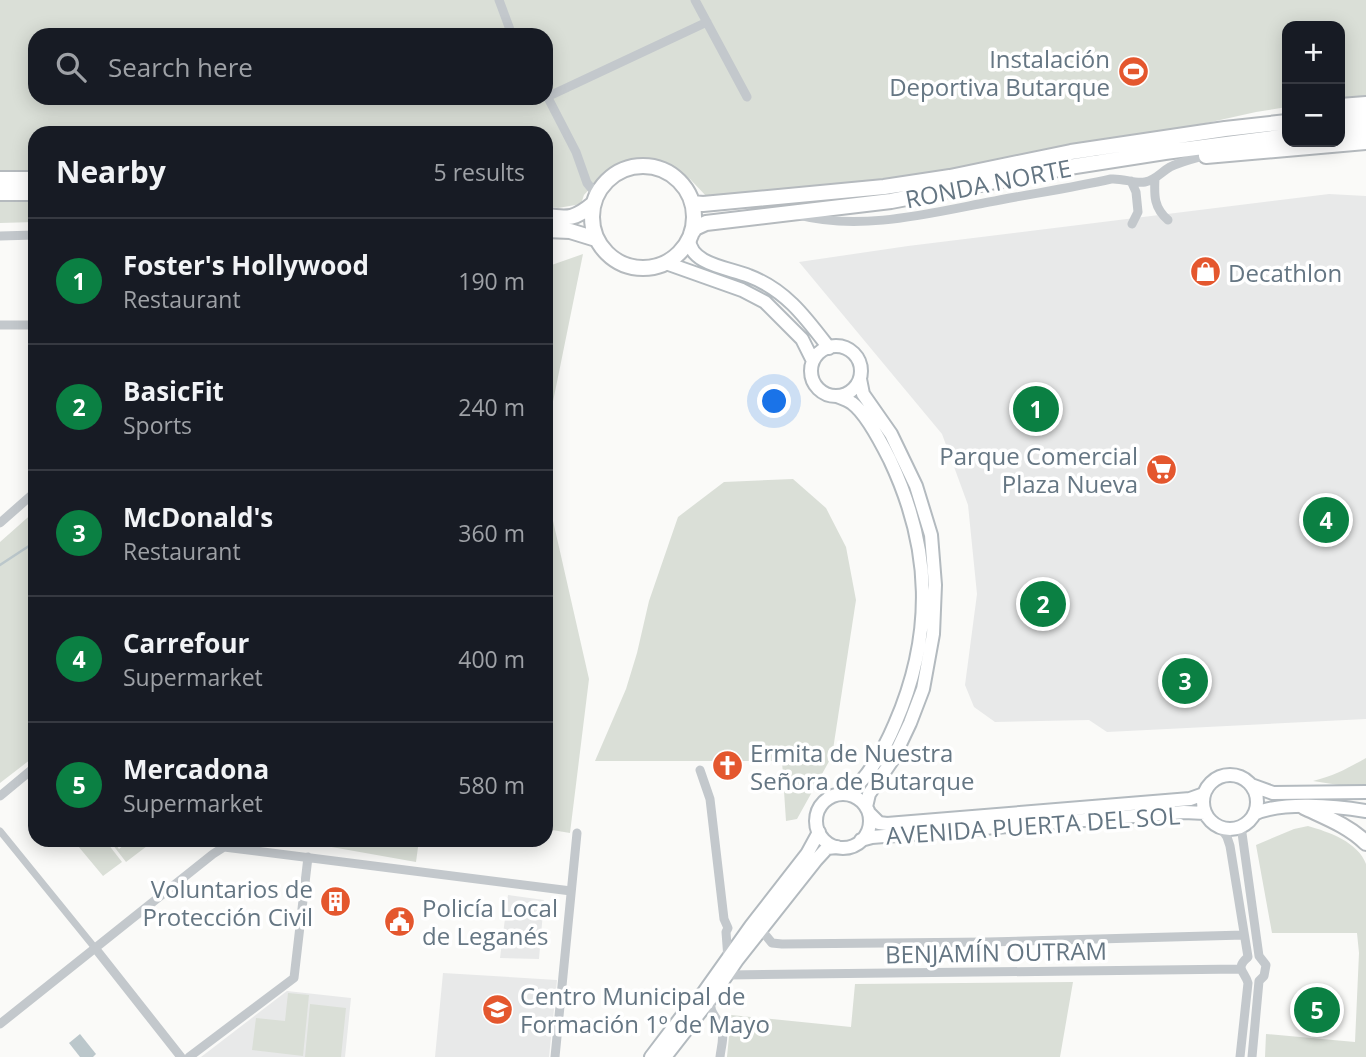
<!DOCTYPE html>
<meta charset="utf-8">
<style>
body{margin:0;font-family:"Open Sans",sans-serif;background:#20242c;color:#f1f3f6}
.controls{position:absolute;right:21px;top:21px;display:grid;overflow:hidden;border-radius:14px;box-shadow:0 4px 18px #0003}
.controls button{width:63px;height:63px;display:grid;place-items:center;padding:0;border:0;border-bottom:2px solid #363941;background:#171b24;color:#f1f3f6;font:35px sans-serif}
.you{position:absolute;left:775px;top:402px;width:24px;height:24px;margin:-18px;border:5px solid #fff;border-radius:50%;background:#1a73e8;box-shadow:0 0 0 10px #1a73e833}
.badge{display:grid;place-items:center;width:46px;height:46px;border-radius:50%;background:#0b8043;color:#fff;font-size:23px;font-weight:700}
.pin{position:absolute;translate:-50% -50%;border:4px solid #fff;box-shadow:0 2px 7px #0006}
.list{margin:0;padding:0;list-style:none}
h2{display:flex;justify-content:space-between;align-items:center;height:91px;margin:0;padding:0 28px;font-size:30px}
h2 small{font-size:23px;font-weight:400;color:#9ea1a6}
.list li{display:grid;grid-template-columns:46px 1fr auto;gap:21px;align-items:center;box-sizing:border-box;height:126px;padding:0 28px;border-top:2px solid #363941}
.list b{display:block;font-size:26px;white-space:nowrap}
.list p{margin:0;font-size:23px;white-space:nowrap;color:#9ea1a6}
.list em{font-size:23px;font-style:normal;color:#9ea1a6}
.icon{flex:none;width:38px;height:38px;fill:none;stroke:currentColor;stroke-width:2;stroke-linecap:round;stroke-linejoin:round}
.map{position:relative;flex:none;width:1366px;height:1057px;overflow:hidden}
.search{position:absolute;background:#171b24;box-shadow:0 4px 18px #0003;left:28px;top:28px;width:525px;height:77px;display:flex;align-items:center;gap:18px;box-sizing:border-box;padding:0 24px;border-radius:21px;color:#9ea1a6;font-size:26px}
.panel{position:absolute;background:#171b24;box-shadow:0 4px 18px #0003;left:28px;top:126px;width:525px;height:721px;border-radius:21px}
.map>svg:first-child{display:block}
</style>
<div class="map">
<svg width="1366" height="1057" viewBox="0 0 1366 1057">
<rect width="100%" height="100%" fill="#fafaf8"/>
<path fill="#e8e9e9" d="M1329 194 1366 196V719L1107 732 1089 720 995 722 974 707 965 685 977 594 968 505 942 434 799 262 908 246Z
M508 895 544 900 539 959 500 958Z
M443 973 557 980 549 1057H435Z
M287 991 351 998 345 1057H201Z"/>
<path fill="#dadfd7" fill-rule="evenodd" d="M0 0H1366V96L1340 99V26H1287V107L1256 112 1202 124 1059 148 961 169 789 190 707 197 690 179 660 160 624 162 603 174 584 195 581 204 558 208 546 206V133H35V171L0 170ZM35 35H546V98H35Z
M0 200H35V222L0 223Z
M583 254 546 436V267Z
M793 479 826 508 846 547 856 600 832 756 797 819 786 821 782 761H595L626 689 637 653 649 601 678 517 724 482Z
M546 490 589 679 570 833 546 829Z
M35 511V756L0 783V542Z
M1366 758V785L1345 786 1313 781C1336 775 1346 769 1366 758Z
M1308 826C1329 832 1358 842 1366 864V1057H1265L1266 1034 1355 1042 1359 953 1357 933H1272L1256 845 1294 829Z
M73 840H105L122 862 103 876Z
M109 840H112L119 849 130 840H148L151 843 126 862Z
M292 840H419L416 862Z
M1073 982 1060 1057H727L731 1015 851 1027 855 984Z
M288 993 309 995 303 1056 252 1050 256 1018 285 1021Z
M310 1004 346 1008 341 1057H305Z"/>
<path fill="#bbc7cb" d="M80 1034 96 1054 93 1057H80L69 1043Z"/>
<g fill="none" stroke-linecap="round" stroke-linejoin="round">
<path stroke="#bbc7cb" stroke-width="2.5" d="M0 565 35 542"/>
<defs>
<path id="secondary" d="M689 239C690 265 730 268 749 276 786 290 806 318 829 348
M666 263 742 290 765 302 802 339 813 361
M811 371a25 25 0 1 1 50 0a25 25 0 1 1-50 0Z
M860 379 863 394 891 434 916 486 931 535 935 585 933 634 923 689 910 723 893 759 869 794 866 807
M837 396C842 398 848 400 852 403 866 413 882 444 890 460 932 549 934 634 895 724 884 750 870 776 848 794
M1203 802a27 27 0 1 1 54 0a27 27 0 1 1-54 0Z
M1251 785 1273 793 1366 792
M816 821a27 27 0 1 1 54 0a27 27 0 1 1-54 0Z
M869 813 879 823 887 824 1190 799 1204 794
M1254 814C1281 801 1336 806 1366 811
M861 840 872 837 1184 812 1205 813
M651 1057 689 1007 702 995 751 926 807 854 819 832
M665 1057 711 998 737 960 816 860 827 848 837 847"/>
<path id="primary" d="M1340 106 1366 104
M1340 117 1366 115
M1340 131 1366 129
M1206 156 1366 142
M592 217a51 51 0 1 1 102 0a51 51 0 1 1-102 0Z
M0 179H35
M0 193H35
M692 203 703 204 884 187 950 177 1071 152 1225 129 1287 122
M546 216C569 219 575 219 593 204
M546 230 570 231 596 239
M691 234 695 228 706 223 891 201 1069 167 1165 152 1287 136
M1304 807C1325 817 1349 826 1366 843"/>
</defs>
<use href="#secondary" stroke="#b3babf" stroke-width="16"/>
<use href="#primary" stroke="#b5babe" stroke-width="18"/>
<path stroke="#c3c8cc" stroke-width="7" d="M0 831 95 948"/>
<path stroke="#c3c8cc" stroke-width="9" d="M499 0 512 35
M695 0 747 97
M546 94 576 152 587 183 597 195
M547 97 707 22
M1155 178C1154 196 1154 208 1168 220
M1131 181 1136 192 1138 212 1132 224
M798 215C860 231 927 214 989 202 1030 194 1071 188 1111 179 1123 178 1134 184 1145 182 1156 180 1161 172 1170 167 1180 162 1192 159 1203 156
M0 236 35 235
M0 325H35
M0 523 35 492
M700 770 710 799 724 919 728 928 726 932 728 959
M0 796 35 767
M1241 826 1259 956 1266 965 1264 976 1259 981 1252 1057
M1221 828 1227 837 1230 846 1248 957C1234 969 1245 971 1248 983L1240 1057
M219 840 224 847 571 891
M762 931 772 943 782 944 988 942 1244 935
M95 948 181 1057
M727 975 1241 969
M711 999C709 1014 716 1015 721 1027 725 1036 721 1047 720 1057
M0 1024 213 854 224 847
M189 1057 294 978 308 857
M555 1057 577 833"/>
<use href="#secondary" stroke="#fff" stroke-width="12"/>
<use href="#primary" stroke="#fff" stroke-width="14"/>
</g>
<defs>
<symbol id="stadium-disc" viewBox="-11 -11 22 22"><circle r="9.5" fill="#e4572e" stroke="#fff"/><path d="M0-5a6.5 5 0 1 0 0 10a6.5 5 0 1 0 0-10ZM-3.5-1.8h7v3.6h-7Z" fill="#fff"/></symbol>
<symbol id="shop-disc" viewBox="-11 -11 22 22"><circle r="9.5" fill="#e4572e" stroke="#fff"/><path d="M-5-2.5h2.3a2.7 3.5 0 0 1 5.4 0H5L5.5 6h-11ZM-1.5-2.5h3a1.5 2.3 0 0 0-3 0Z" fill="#fff"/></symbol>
<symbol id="supermarket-disc" viewBox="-11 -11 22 22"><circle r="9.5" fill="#e4572e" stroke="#fff"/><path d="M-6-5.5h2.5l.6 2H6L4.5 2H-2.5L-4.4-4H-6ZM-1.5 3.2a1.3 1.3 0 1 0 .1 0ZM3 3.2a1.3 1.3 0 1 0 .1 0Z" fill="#fff"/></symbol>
<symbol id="church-disc" viewBox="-11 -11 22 22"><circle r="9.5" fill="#e4572e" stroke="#fff"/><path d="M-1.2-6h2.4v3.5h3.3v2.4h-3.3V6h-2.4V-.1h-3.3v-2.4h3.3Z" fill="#fff"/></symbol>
<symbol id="building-disc" viewBox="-11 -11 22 22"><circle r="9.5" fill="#e4572e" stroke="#fff"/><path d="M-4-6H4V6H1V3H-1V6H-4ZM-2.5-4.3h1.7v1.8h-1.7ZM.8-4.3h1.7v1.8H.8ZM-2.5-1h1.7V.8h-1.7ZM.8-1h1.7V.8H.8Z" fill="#fff"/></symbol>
<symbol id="civic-disc" viewBox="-11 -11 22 22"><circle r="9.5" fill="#e4572e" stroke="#fff"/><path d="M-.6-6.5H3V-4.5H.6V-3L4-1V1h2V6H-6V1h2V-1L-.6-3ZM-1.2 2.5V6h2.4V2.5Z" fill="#fff"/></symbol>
<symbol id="university-disc" viewBox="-11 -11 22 22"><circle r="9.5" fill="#e4572e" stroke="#fff"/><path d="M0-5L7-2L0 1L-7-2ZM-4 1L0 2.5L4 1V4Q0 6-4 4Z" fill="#fff"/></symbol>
</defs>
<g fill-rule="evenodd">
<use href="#stadium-disc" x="1116" y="54" width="35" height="35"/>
<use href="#shop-disc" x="1188" y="254" width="35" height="35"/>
<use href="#supermarket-disc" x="1144" y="452" width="35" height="35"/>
<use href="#church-disc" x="710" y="748" width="35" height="35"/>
<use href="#building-disc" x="318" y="884" width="35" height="35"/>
<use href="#civic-disc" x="382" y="904" width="35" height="35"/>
<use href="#university-disc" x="480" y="992" width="35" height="35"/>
</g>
<g text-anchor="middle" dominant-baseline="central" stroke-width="7" stroke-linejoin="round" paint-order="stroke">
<g font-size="24" fill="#657683" stroke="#fff" text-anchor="start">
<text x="1110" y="58" text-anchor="end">Instalación<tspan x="1110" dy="28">Deportiva Butarque</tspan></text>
<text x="1228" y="272">Decathlon</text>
<text x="1138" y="455" text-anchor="end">Parque Comercial<tspan x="1138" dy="28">Plaza Nueva</tspan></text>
<text x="750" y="752">Ermita de Nuestra<tspan x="750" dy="28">Señora de Butarque</tspan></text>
<text x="313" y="888" text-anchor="end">Voluntarios de<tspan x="313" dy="28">Protección Civil</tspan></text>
<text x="422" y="907">Policía Local<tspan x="422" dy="28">de Leganés</tspan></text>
<text x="520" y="995">Centro Municipal de<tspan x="520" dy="28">Formación 1º de Mayo</tspan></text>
</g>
<g font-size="24" fill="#657683" stroke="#fff">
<text transform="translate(988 183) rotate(-11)">RONDA NORTE</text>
<text transform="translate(1033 825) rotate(-4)">AVENIDA PUERTA DEL SOL</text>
<text transform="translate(996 952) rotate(-1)">BENJAMÍN OUTRAM</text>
</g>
</g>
</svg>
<div class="controls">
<button>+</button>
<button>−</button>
</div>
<div class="you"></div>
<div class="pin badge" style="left:1036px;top:409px">1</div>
<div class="pin badge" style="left:1043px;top:604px">2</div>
<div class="pin badge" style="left:1185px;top:681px">3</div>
<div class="pin badge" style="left:1326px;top:520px">4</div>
<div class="pin badge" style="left:1317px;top:1010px">5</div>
<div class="search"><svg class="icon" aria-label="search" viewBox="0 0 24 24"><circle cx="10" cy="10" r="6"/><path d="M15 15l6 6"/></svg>Search here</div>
<section class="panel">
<h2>Nearby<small>5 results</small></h2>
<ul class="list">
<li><span class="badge">1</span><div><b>Foster's Hollywood</b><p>Restaurant</p></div><em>190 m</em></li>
<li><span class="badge">2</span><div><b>BasicFit</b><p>Sports</p></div><em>240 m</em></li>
<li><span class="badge">3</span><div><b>McDonald's</b><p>Restaurant</p></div><em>360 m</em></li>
<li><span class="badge">4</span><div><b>Carrefour</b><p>Supermarket</p></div><em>400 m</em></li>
<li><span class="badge">5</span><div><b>Mercadona</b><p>Supermarket</p></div><em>580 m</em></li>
</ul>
</section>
</div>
